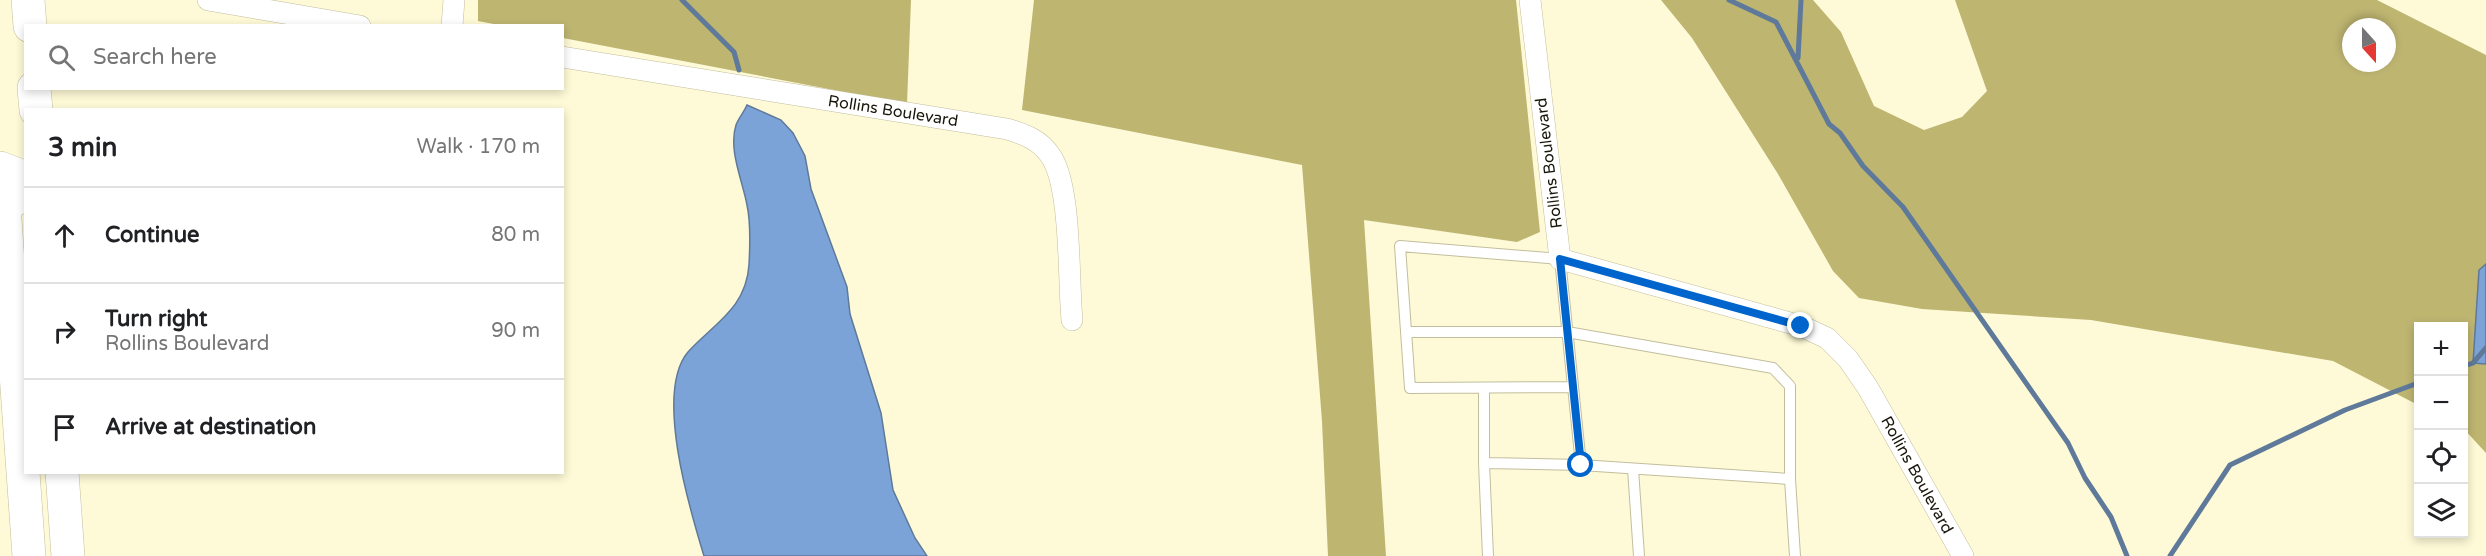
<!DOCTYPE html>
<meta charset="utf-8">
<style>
body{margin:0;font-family:"Varela Round",sans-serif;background:#f6f6f6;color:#202124}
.controls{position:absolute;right:18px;bottom:18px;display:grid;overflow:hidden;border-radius:0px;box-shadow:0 3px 9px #0003}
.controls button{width:54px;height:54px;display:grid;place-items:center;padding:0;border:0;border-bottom:2px solid #e0e0e0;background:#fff;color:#202124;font:30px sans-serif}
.compass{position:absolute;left:2342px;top:18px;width:54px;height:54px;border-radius:50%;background:#fff;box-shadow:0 3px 9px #0003;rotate:159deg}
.stop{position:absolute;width:18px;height:18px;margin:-14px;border:4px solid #0064cd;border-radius:50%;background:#fff}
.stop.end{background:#0064cd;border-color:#fff;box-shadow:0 2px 6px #0008}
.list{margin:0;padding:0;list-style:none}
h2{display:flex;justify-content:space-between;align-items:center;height:78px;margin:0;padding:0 24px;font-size:26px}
h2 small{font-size:20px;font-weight:400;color:#757577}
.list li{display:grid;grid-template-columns:39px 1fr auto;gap:18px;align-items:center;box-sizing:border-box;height:96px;padding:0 24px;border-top:2px solid #e0e0e0}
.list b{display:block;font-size:22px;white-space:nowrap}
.list p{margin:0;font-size:20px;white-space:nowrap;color:#757577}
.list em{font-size:20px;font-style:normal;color:#757577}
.icon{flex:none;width:33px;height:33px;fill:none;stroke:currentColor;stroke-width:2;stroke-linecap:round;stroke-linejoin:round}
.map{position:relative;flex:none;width:2486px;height:556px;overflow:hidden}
.search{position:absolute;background:#fff;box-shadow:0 3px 9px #0003;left:24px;top:24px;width:540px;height:66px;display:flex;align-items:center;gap:15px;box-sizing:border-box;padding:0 21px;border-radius:0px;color:#757577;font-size:22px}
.panel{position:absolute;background:#fff;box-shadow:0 3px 9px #0003;left:24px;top:108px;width:540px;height:366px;border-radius:0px}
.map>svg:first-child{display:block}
</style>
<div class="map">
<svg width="2486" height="556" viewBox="0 0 2486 556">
<rect width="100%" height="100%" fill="#fefad7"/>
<path fill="#beb571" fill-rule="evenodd" d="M478 0H911L907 104 563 38 562 26 499 25 478 21Z
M1034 0H1516L1540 232 1517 242 1364 220 1386 556H1328L1322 421 1302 165 1022 110Z
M1661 0H1813L1841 32 1874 106 1924 130 1962 117 1987 91 1955 0H2377L2486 55V453L2464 429V326H2418V405L2333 361 2091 320 1922 309 1859 298 1833 271 1778 174 1692 38ZM2351 27H2387V63H2351Z"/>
<path fill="#7ca3d8" stroke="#5e799a" stroke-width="1.5" d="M747 105 781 120 793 133 805 156 811 189 847 287 850 314 881 413 893 490 915 538 927 556H704C690 510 654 392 688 352 713 324 746 309 749 265 750 247 751 223 747 205 743 182 728 150 736 125 738 119 744 112 747 105Z
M2486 264V364L2473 363 2479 270Z"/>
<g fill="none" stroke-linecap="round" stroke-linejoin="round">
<path stroke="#5e799a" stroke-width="5" d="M682 0 734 52 739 70
M1729 0 1776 22 1829 124 1840 133 1863 166 1903 207 2068 443 2085 478 2111 517 2127 556
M1798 58 1801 0
M2464 366 2473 363 2486 348
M2170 556 2230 465 2345 410 2418 383"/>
<defs>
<path id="service" d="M1406 332H1567L1773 368 1790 386V479
M1573 387 1410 388 1400 246 1560 259 1581 465
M1484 388V463
M1633 469 1639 556
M1488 556 1484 463 1581 465 1790 479 1795 556"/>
<path id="minor" d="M208 0 360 26
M1530 0 1560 259 1801 326 1827 338 1848 359 1868 388 1963 556
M452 26 454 0
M562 57 1007 129C1024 134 1040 140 1050 155 1072 185 1068 280 1072 320"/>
<path id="primary" d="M28 0 30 26
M34 88 36 110
M2 178 29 556
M62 472 68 556"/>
<path id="motorway" d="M0 168 26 178
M0 207 26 194"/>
</defs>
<use href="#service" stroke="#c2be9d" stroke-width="12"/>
<use href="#minor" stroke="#c2be9d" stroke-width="22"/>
<use href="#primary" stroke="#c2be9d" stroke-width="34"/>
<use href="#motorway" stroke="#c2be9d" stroke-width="34"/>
<use href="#service" stroke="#fff" stroke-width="10"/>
<use href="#minor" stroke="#fff" stroke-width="21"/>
<use href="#primary" stroke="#fff" stroke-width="33"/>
<use href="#motorway" stroke="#fff" stroke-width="33"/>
</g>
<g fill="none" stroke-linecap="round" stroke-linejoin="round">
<path stroke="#0064cd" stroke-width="8" d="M1581 465 1560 259 1801 326"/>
</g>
<g text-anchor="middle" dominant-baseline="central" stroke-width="4.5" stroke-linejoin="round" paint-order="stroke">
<g font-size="16" fill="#19170b" stroke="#fff">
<text transform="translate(893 111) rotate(9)">Rollins Boulevard</text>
<text transform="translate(1549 163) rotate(-97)">Rollins Boulevard</text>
<text transform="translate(1917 475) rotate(61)">Rollins Boulevard</text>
</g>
</g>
</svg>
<div class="controls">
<button>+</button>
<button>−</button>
<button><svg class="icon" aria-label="locate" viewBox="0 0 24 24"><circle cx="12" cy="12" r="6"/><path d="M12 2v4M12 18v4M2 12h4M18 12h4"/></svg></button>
<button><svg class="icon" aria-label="layers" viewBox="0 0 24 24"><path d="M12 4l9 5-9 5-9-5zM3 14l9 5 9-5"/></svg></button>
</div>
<svg class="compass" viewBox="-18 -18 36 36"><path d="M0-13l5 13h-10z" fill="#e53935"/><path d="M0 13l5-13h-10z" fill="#757577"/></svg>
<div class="stop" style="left:1581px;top:465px"></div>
<div class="stop end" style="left:1801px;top:326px"></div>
<div class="search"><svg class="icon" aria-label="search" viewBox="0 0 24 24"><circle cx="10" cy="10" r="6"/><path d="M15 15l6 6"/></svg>Search here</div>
<section class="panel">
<h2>3 min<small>Walk · 170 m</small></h2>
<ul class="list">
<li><svg class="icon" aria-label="ahead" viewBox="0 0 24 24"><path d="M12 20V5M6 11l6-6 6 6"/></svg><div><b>Continue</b></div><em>80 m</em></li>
<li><svg class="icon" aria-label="right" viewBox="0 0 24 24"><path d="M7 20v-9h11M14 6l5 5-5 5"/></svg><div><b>Turn right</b><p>Rollins Boulevard</p></div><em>90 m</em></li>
<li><svg class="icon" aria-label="arrive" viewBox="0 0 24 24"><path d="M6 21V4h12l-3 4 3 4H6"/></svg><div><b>Arrive at destination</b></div></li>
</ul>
</section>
</div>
